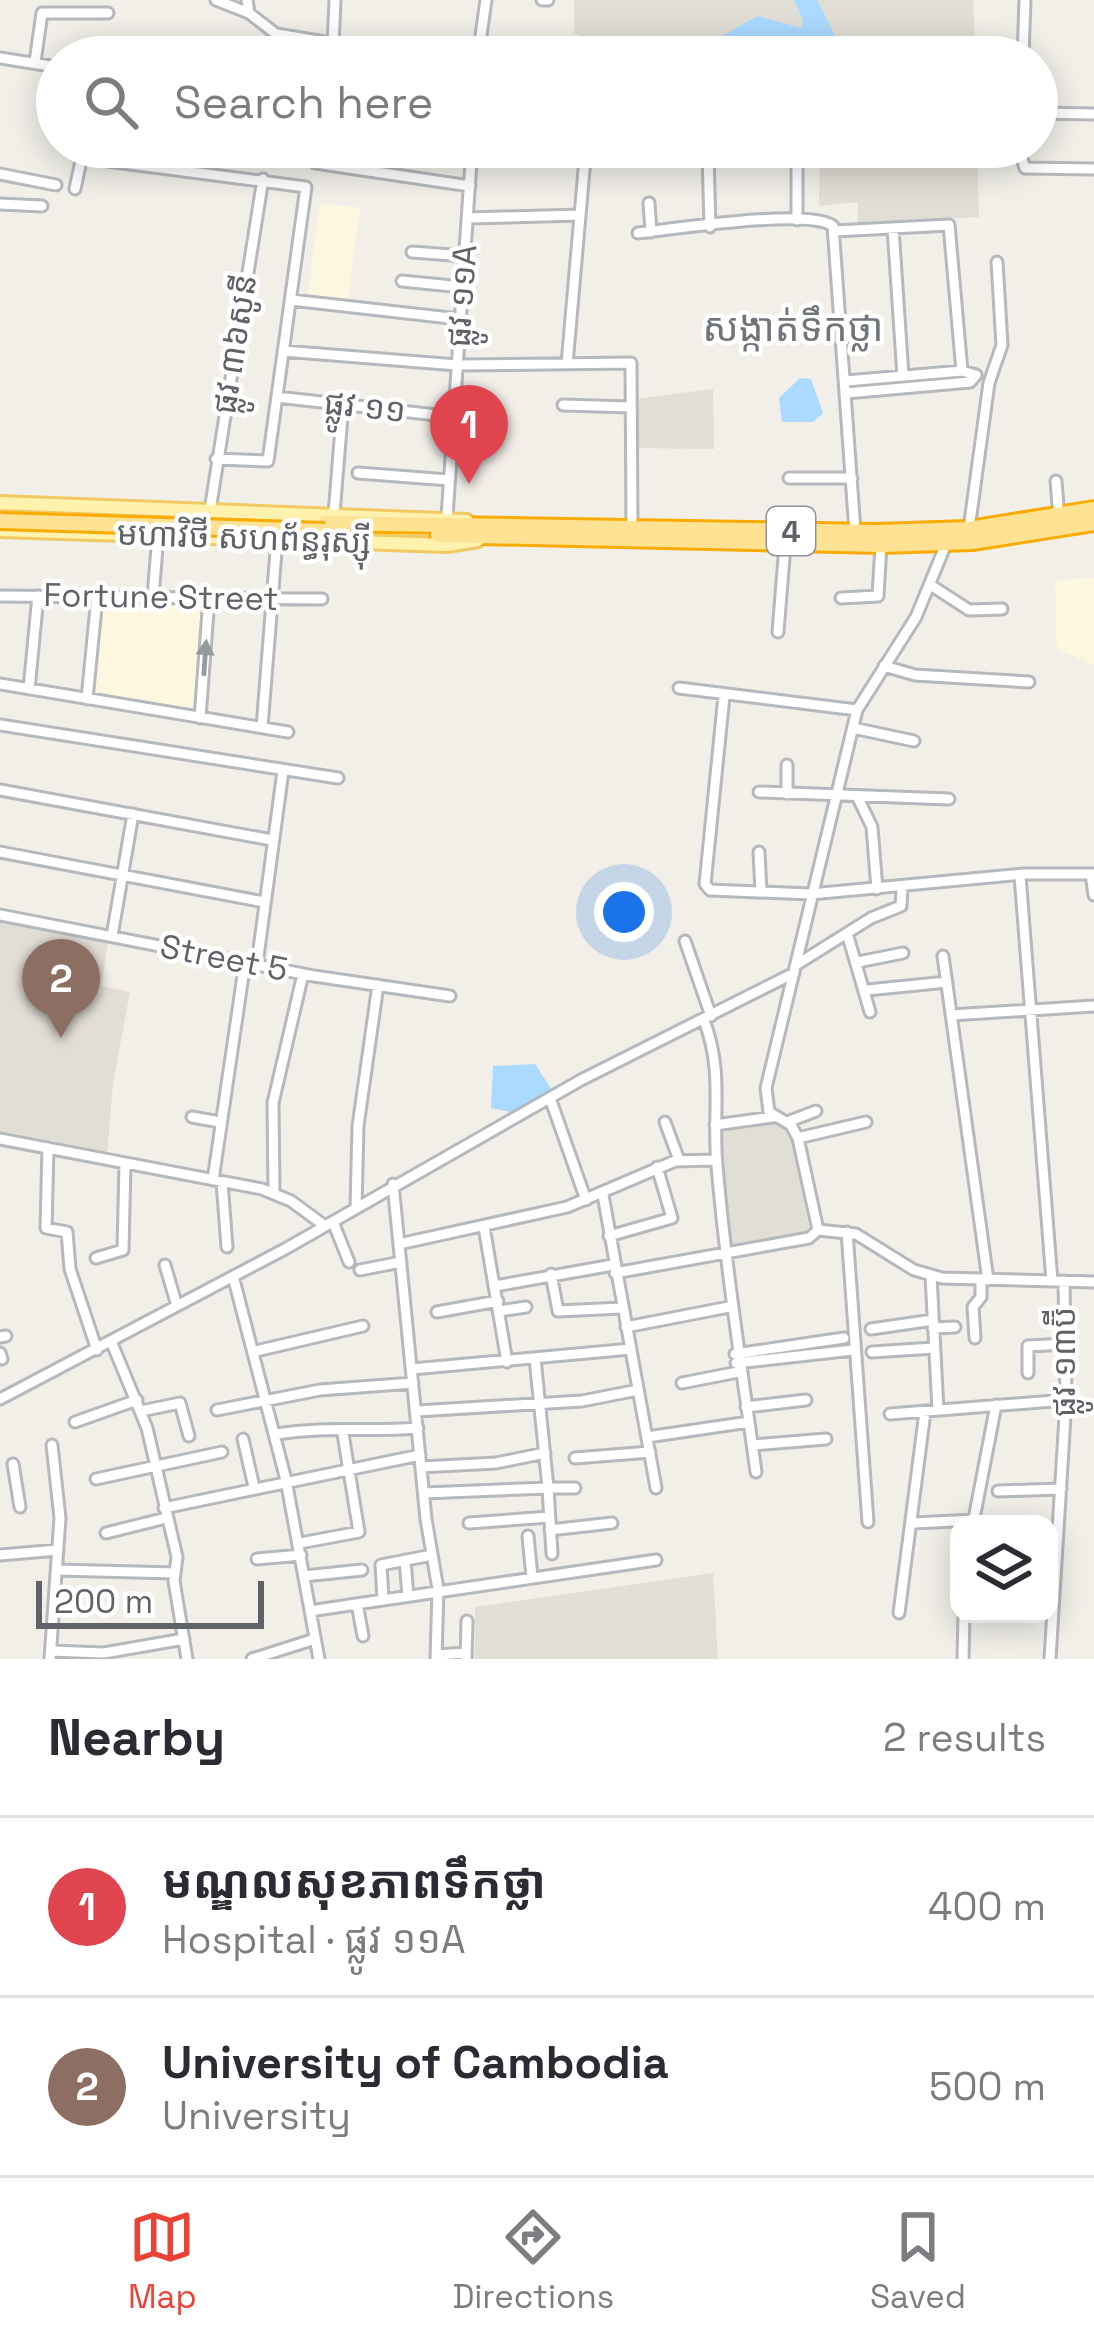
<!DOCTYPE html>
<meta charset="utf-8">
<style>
body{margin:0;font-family:"Space Grotesk","Noto Sans Khmer",sans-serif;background:#f7f7f7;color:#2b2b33}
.controls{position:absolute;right:36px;bottom:36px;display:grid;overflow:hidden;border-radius:24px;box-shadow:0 6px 30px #0003}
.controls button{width:108px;height:108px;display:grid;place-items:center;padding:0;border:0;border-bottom:3px solid #e1e1e2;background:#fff;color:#2b2b33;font:60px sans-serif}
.scale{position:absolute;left:36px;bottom:30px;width:228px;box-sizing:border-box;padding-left:12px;border:6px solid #5f6368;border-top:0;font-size:33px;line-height:42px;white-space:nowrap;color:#5f6368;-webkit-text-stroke:9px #fff;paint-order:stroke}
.you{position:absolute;left:624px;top:912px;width:42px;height:42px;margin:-30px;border:9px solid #fff;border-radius:50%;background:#1a73e8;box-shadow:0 0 0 18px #1a73e833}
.badge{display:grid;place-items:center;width:78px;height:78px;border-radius:50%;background:#ea4335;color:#fff;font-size:39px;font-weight:700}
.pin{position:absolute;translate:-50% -99px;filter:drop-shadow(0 3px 6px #0008)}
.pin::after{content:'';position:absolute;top:63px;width:42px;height:36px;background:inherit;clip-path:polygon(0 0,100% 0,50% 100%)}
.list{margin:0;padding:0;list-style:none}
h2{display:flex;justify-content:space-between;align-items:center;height:156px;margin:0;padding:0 48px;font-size:51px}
h2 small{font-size:39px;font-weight:400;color:#7c7c81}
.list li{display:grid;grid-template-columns:78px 1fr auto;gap:36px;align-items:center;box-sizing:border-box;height:180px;padding:0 48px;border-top:3px solid #e1e1e2}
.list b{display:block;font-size:45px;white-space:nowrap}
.list p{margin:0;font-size:39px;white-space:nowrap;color:#7c7c81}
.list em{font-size:39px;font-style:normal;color:#7c7c81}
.icon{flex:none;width:66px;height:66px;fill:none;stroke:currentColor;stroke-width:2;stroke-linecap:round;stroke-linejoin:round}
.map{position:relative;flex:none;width:1094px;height:1659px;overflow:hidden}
.search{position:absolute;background:#fff;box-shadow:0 6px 30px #0003;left:36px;right:36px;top:36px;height:132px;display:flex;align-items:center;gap:30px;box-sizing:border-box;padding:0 42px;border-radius:66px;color:#7c7c81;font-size:45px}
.sheet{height:516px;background:#fff}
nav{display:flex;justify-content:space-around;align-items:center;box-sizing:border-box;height:168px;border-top:3px solid #e1e1e2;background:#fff;font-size:33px;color:#7c7c81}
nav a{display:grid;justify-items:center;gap:6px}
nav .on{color:#ea4335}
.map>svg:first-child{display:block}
</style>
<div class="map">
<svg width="1094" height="1659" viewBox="0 0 1094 1659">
<rect width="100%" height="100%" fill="#f1efe8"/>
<path fill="#fef7e0" d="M320 203 360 208 347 305 307 300Z
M1094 578V665L1057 649 1055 580Z
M95 596 215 606 205 710 84 698Z"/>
<path fill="#e1ded6" d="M574 0H973L976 57H635L574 33Z
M820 147H977L979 217 858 223V202L819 206Z
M713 389 714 449 633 448 634 399Z
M0 923 108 942 101 986 130 992 113 1083 107 1155 0 1132Z
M785 1123 791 1131 809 1228 805 1233 728 1245 718 1132Z
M713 1573 718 1659H475V1607Z"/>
<path fill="#aadaff" d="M794 0H817L846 57 712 54 713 41 757 16 801 28 803 20Z
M800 378 811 379 823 413 813 422H782L779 398Z
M535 1064 552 1090 511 1112 491 1108 493 1066Z"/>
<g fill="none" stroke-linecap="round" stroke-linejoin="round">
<defs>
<path id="minor" d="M216 0 249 13
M247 0 249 13 276 34 419 57
M542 0H548
M333 45 335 0
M268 57 276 34
M478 57 486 0
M1023 57 1025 0
M0 58 57 67
M35 62 42 13H108
M1037 113 1094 114
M623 147 797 155V220
M1018 147 1025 168 1094 169
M708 154 710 227
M107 161 306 187 268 461 216 459
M315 163 470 186
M179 169 182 147
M0 174 56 185
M75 189 84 147
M649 203 651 232
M0 204 42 206
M468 218 580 215
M893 228 903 376
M835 231 949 225 962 371
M638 233C675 229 807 208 833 226L855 532
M412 252 465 256
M402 281 462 287
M291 300 459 319
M283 351 457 365 631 363 632 528
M567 364 586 147
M846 381 962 371 976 375 970 382 846 393
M277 397 454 417
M563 405 631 407
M358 473 449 480
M789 478H852
M1056 481 1059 518
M210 510 263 179
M334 514 343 404
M447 517 472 147
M969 529 989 383 1002 345 997 262
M932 586 969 610 1002 609
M0 596 322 599
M153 597 158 535
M841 598 878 596 881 545
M778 632 785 545
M884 666 915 675 1029 682
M0 684 288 732
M679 688 857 710
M29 689 38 596
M724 696 705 884 710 890 811 894 1024 874H1094
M87 699 97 597
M200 718 209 598
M0 725 338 778
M262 727 277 539
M853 728 914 741
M0 790 272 840
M759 792 949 799
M787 794V765
M858 798 872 827 877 889
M0 852 264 902
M759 852 761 892
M1091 874 1094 895
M1020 876 1052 1281
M0 915 314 976 450 996
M847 933 870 1012
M112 936 133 814
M685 941 711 1016
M943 956 988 1280
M858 962 903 953
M257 964 283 771
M796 965 871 918 901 906 902 888
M867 990 947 982
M951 1015 1094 1006
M704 1020C724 1073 712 1113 717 1166 726 1270 742 1370 756 1472
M550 1098 586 1200
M192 1117 220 1122
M665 1122 679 1160
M787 1122 816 1111
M715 1125 773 1117
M798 1138 866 1122
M0 1139 262 1189 291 1201 325 1226
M48 1148 46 1228 67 1232 70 1269 97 1350
M213 1180 245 962
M222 1182 227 1247
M393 1184 426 1519 438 1589 436 1659
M274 1192 273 1103 303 974
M603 1195 656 1488
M356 1208 358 1126 378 985
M333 1222 349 1262
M484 1227 507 1362
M818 1230 798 1138 791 1125 769 1112 766 1088 857 710 916 617 946 544
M818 1230 856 1234 914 1270 942 1278 1094 1282
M847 1232 868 1522
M609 1236 672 1218 657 1167
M399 1244 567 1207 675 1161 716 1160
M96 1258 123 1250 125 1163
M165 1265 177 1306
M360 1270 401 1262
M615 1273 809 1238 818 1230
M551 1274 558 1311 622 1308
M233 1276 286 1480 319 1659
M931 1276 938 1410
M495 1286 613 1265
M499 1311 526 1307
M437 1312 498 1301
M626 1327 729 1307
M933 1328 955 1327
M871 1329 933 1320
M0 1337 6 1336
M975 1338 973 1307 981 1297V1280
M111 1341 147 1428 177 1557 174 1581 187 1659
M256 1351 363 1326
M872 1352 934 1348
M0 1353 2 1359
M735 1354 844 1338
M736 1363 853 1350
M412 1369 631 1349
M1028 1373V1346L1066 1344
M682 1383 738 1372
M0 1399 285 1249 581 1080 794 973
M746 1407 806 1400
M217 1410 320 1390 413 1383
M141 1411 180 1403 189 1436
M417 1411 582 1401 638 1390
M890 1414 1066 1400
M75 1422 137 1400
M276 1434C327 1426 365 1432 418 1428
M647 1437 749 1422
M243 1439 254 1487
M753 1445 826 1439
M575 1458 650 1452
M13 1464 20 1507
M421 1467 496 1463 545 1453
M96 1479 222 1452
M998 1491 1061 1489
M424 1493 548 1488 535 1358
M164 1508 420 1455
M469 1523 549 1517
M914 1523 974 1520
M973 1524 996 1405
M550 1530 612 1523
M106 1533 166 1518
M528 1536 532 1577
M300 1543 359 1532 343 1434
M552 1554 548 1488H575
M0 1555 58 1550
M257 1559 301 1555
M405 1560 408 1596
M57 1570 175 1573
M304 1576 362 1570
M383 1600 656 1560
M357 1604 363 1636
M310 1611 383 1600 381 1565 432 1555
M899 1613 925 1412
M51 1651 104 1653 184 1639
M436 1655 466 1653
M50 1659 60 1518 52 1445
M252 1659 315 1639
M466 1659 467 1621
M963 1659 964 1614
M1050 1659 1066 1400 1064 1281"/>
<path id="major" d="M0 503 467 521
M0 530 447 545 478 540"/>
<path id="highway" d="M325 523 877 532 969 529 1094 509
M438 535 881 545 972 542 1094 523"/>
</defs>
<use href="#minor" stroke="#b5b8bc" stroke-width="15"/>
<use href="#major" stroke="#f2c960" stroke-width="18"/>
<use href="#highway" stroke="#f9ab00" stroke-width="20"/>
<use href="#minor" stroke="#fff" stroke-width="9"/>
<use href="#major" stroke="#fff2af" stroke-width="12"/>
<use href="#highway" stroke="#fde293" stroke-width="14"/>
<defs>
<path id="highway-bridge" d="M0 521 325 531"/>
</defs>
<use href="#highway-bridge" stroke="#f9ab00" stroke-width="20" stroke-linecap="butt"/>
<use href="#highway-bridge" stroke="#fde293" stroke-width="14"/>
</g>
<defs><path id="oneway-solid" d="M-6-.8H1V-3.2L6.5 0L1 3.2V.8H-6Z" transform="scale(3)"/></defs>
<use fill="#979a9d" href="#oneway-solid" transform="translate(205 658) rotate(-86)"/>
<g text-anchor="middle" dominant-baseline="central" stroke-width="9" stroke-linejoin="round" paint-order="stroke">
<rect fill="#fff" stroke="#8f9295" stroke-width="3" x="767" y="507" width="48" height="48" rx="9"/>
<g font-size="30" font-weight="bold" fill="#5f6368">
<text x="791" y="531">4</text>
</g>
<g font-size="33" fill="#5f6368" stroke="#fff">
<text transform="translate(462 296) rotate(-86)">ផ្លូវ ១១A</text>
<text transform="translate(235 344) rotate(-81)">ផ្លូវ ៣៦សូនី</text>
<text transform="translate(365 407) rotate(6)">ផ្លូវ ១១</text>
<text transform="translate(244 538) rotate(2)">មហាវិថី សហព័ន្ធរុស្ស៊ី</text>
<text transform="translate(161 597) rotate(1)">Fortune Street</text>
<text transform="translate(224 958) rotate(11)">Street 5</text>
<text transform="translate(1064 1362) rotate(-90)">ផ្លូវ ១៣ប៊ី</text>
</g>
<g font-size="39" fill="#70757a" stroke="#fff">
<text x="793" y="327">សង្កាត់ទឹកថ្លា</text>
</g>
</g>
</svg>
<div class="controls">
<button><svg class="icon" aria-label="layers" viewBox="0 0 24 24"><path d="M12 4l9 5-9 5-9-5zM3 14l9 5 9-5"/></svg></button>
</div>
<div class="scale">200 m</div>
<div class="you"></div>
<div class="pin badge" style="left:469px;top:484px;background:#e0444e">1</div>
<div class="pin badge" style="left:61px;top:1038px;background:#8d6e63">2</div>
<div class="search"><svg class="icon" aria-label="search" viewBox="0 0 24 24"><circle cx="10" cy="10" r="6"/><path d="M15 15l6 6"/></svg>Search here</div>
</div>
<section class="sheet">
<h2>Nearby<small>2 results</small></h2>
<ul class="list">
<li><span class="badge" style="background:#e0444e">1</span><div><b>មណ្ឌលសុខភាពទឹកថ្លា</b><p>Hospital · ផ្លូវ ១១A</p></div><em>400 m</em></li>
<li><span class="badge" style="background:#8d6e63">2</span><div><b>University of Cambodia</b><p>University</p></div><em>500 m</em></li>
</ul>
</section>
<nav>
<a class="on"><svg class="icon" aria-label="map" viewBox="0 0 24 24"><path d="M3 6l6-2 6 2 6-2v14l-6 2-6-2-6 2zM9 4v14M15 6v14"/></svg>Map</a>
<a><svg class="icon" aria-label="directions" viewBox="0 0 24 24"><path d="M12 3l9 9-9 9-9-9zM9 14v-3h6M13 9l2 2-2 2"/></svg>Directions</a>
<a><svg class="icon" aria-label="saved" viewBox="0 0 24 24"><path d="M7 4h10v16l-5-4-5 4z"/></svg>Saved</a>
</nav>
